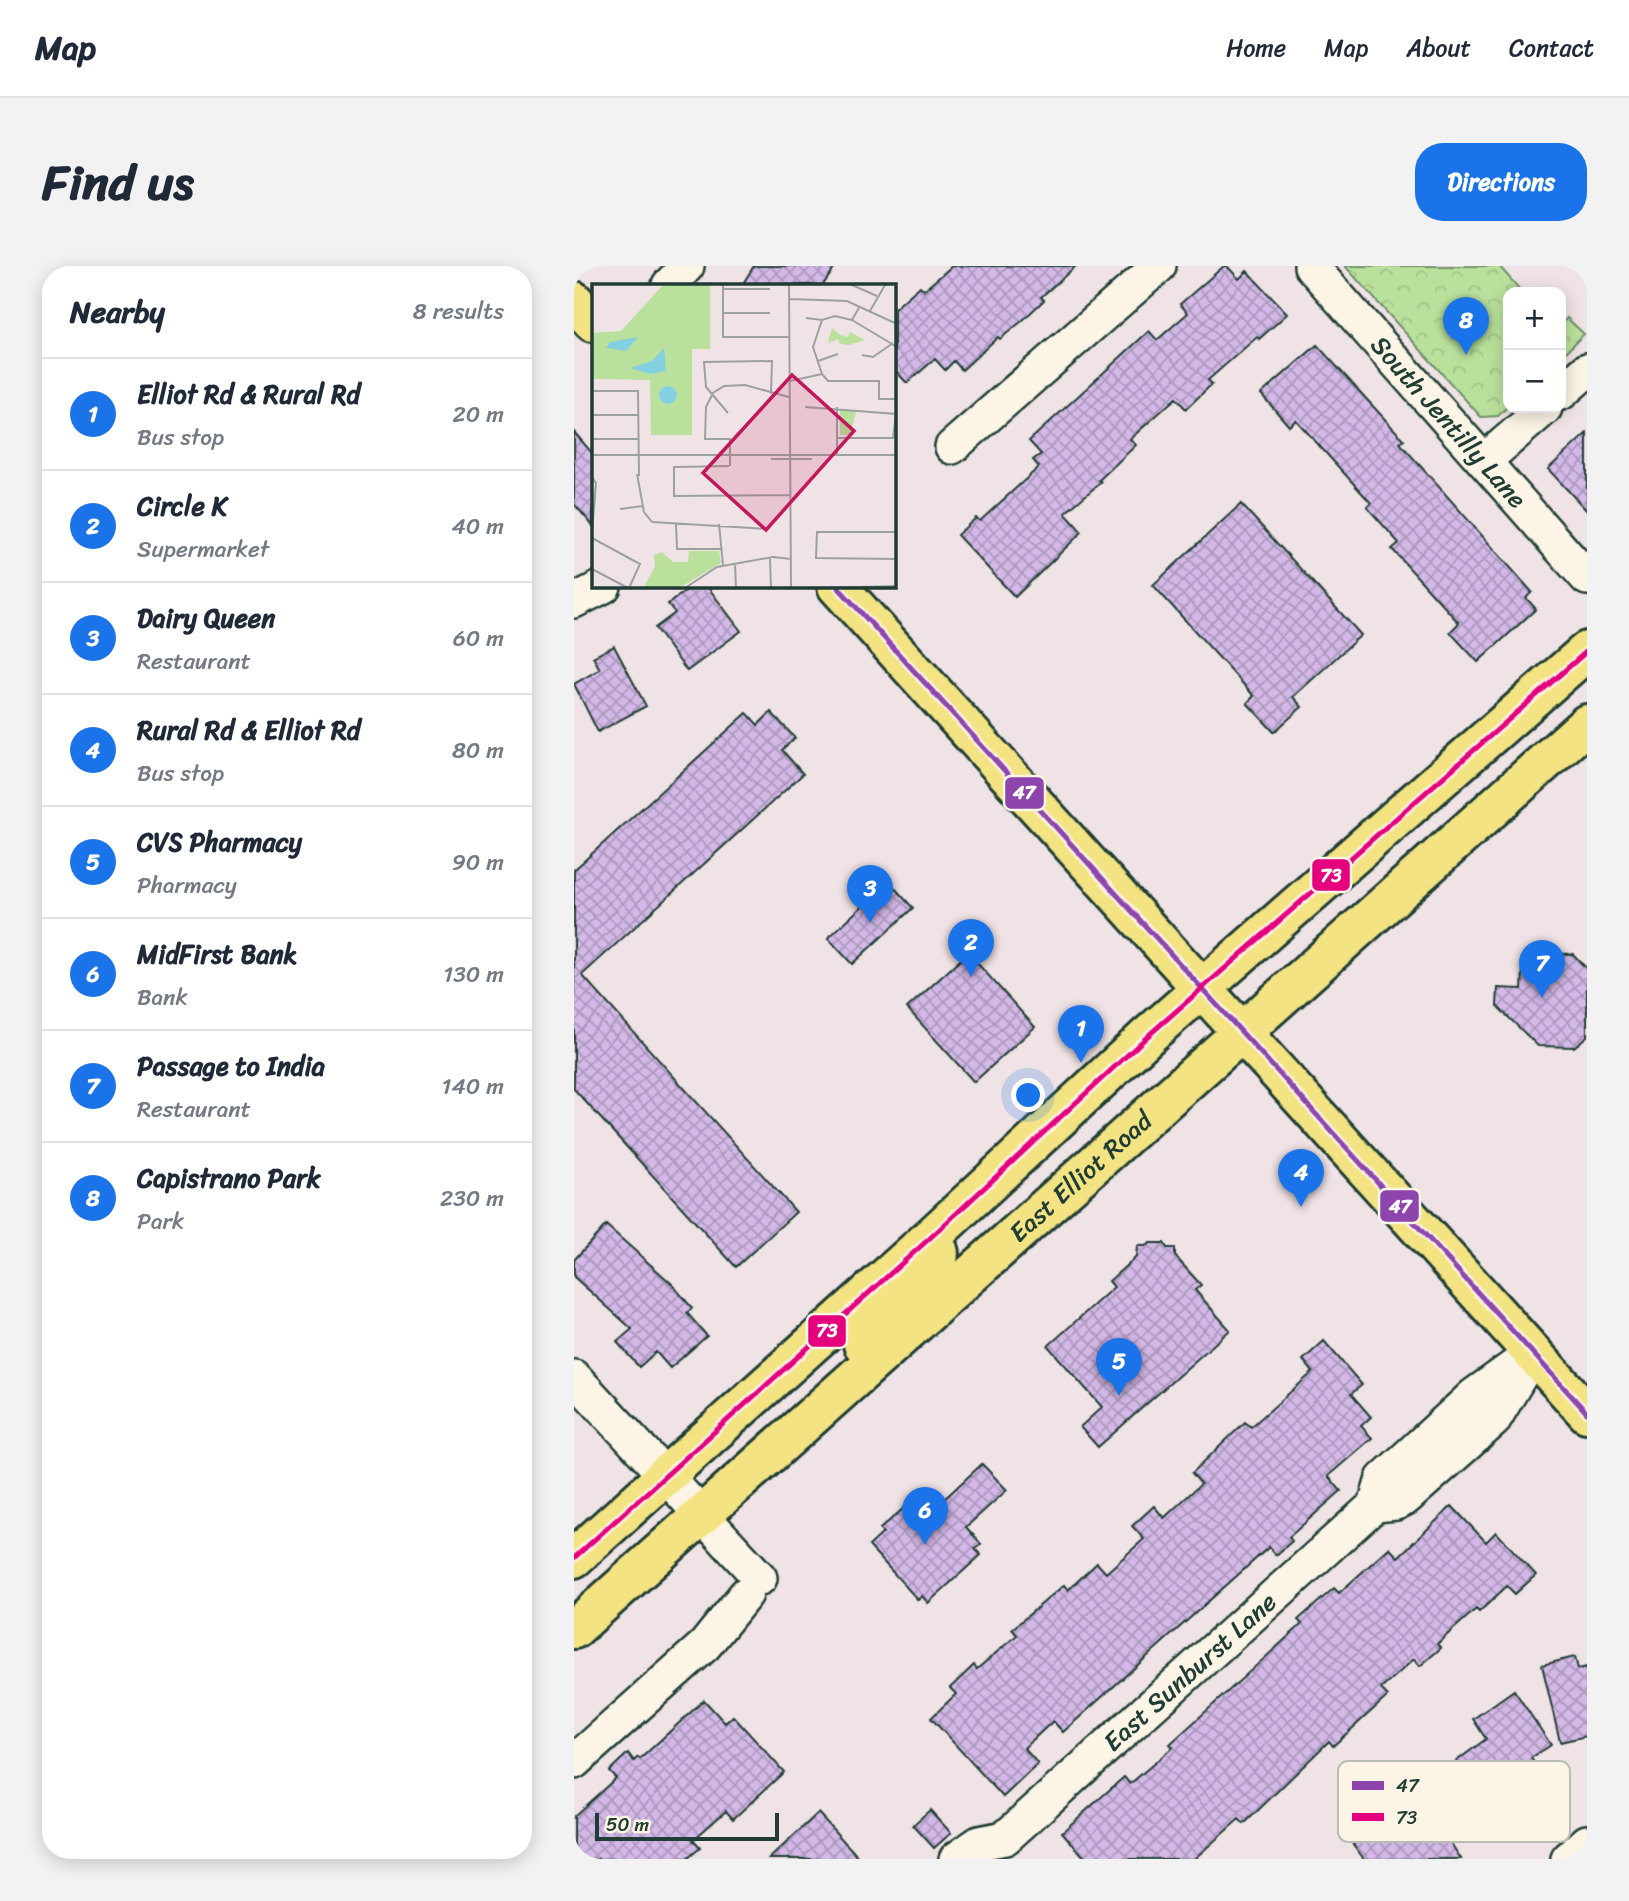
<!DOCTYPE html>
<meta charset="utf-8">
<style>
body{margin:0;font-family:Sriracha,sans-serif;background:#f2f2f3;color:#1f2937}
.controls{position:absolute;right:21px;top:21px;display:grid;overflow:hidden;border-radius:14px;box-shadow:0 4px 18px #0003}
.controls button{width:63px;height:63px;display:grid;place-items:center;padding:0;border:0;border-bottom:2px solid #e0e1e3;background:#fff;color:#1f2937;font:35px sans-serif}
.scale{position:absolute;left:21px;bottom:18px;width:184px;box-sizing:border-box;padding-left:7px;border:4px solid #1f3d34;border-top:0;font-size:19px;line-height:24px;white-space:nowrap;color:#1f3d34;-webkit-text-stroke:5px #fcf5e5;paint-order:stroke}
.you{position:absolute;left:455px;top:830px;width:24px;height:24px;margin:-18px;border:5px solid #fff;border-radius:50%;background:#1a73e8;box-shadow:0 0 0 10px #1a73e833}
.badge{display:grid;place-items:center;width:46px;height:46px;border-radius:50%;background:#1a73e8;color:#fff;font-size:23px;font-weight:700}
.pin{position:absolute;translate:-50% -58px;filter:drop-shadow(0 2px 4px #0008)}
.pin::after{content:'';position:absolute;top:37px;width:24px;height:21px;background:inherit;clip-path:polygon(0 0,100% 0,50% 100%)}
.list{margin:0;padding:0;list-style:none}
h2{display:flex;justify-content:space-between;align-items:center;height:91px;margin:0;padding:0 28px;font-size:30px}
h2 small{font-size:23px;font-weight:400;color:#747a83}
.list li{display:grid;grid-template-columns:46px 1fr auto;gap:21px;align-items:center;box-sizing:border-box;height:112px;padding:0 28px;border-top:2px solid #e0e1e3}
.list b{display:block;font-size:26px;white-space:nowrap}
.list p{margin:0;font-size:23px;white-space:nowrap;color:#747a83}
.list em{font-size:23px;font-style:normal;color:#747a83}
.map{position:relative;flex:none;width:1013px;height:1593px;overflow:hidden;border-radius:28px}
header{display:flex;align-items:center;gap:42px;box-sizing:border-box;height:98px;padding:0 35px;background:#fff;border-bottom:2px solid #e0e1e3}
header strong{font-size:33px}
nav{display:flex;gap:38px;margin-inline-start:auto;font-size:24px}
.intro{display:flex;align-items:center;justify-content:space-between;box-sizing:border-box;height:168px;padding:0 42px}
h1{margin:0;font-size:49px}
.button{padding:18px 32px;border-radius:28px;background:#1a73e8;color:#fff;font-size:24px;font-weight:700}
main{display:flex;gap:42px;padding:0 42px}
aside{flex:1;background:#fff;border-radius:28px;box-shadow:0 4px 18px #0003}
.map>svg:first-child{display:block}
</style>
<header>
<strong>Map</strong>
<nav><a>Home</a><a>Map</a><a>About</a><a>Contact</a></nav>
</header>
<div class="intro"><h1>Find us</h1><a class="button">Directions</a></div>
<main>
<aside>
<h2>Nearby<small>8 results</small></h2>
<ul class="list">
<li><span class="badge">1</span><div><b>Elliot Rd &amp; Rural Rd</b><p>Bus stop</p></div><em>20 m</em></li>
<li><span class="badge">2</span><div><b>Circle K</b><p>Supermarket</p></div><em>40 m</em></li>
<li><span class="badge">3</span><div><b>Dairy Queen</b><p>Restaurant</p></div><em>60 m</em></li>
<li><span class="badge">4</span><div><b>Rural Rd &amp; Elliot Rd</b><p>Bus stop</p></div><em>80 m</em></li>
<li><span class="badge">5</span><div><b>CVS Pharmacy</b><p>Pharmacy</p></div><em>90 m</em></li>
<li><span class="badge">6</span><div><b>MidFirst Bank</b><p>Bank</p></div><em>130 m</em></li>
<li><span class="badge">7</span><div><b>Passage to India</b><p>Restaurant</p></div><em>140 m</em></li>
<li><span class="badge">8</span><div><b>Capistrano Park</b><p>Park</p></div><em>230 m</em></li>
</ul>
</aside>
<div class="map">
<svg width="1013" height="1593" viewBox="0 0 1013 1593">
<defs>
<pattern id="park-crowns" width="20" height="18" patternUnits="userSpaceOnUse" patternTransform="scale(1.75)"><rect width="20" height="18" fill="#bae19c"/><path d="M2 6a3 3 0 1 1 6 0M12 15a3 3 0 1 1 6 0" fill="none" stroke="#9fc287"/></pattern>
<pattern id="building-cross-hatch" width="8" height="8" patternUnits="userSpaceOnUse" patternTransform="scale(1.75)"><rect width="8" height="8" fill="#d4b8e7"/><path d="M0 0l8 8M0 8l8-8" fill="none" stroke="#ab97bc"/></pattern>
</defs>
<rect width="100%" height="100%" fill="#f0e3e6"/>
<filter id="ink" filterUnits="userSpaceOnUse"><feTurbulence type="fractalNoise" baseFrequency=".0143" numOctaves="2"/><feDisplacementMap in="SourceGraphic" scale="14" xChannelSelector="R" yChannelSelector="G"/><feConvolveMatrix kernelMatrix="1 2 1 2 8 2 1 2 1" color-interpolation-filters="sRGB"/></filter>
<g filter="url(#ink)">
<path fill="url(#park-crowns)" stroke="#6c8f68" stroke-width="2" d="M771 0H925L948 26H934V140L924 150 907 151Z
M993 52 1010 68 987 91V58Z"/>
<path fill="url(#building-cross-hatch)" stroke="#1f3d34" stroke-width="2" d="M180 0H262L249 19H168Z
M378 0H502L467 31 470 34 448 55 426 73 424 71 388 104 380 95 371 104 361 93 333 117 320 103V43L346 20 350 24Z
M650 0H653L665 13 673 5 713 48 685 73 683 71 634 114 638 118 612 143 602 132 556 173 562 179 525 214 527 216 491 247 508 266 441 331 383 269 402 252 406 255 465 201 459 194 467 188 455 175 575 65 583 74 614 47 606 38Z
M743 79 830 174 826 177 958 326 952 332 962 343 904 396 876 366 885 357 818 283 825 277 793 241 797 237 722 154 715 160 687 128Z
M0 166 19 188V260L0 238Z
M1013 167V245L974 203Z
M667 238 787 369 719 431 728 441 700 466 673 437 680 430 579 319Z
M118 320H133L167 365 113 405 81 362 101 347 94 338Z
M40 380 72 440 24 466 0 418 26 403 19 391Z
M197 446 221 472 208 484 229 508 8 709 222 946 162 1001 0 823V604L173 447 184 459Z
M317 618 339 642 278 698 254 672 300 629 302 632Z
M394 687 461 761 400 816 333 742Z
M965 687 999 688 1013 703V770L1000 781 964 780 923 740 924 722 948 723 949 703Z
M32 959 97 1017 118 1042 113 1047 133 1070 96 1102 82 1086 65 1101 43 1076 58 1063 0 1011V994Z
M576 977H590L593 982H601V990L627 1019 621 1024 656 1064 524 1181 506 1161 528 1141 474 1080 540 1021 535 1015 562 991 563 980H571Z
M750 1075 788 1119 777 1128 797 1151 787 1160 798 1172 754 1210 767 1225 715 1271 718 1275 702 1289 695 1281 489 1466 479 1455 450 1482 464 1498 429 1531 357 1452 382 1428 376 1422 400 1399 403 1403 443 1369 438 1363 490 1319 494 1324 523 1297 532 1307 570 1273 558 1260 580 1240 590 1252 627 1218 618 1207 671 1156 677 1161 739 1106 729 1094Z
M408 1198 433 1224 392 1261 407 1278 401 1283 407 1289 354 1337 348 1330 344 1334 295 1280 309 1267 306 1263 354 1221 367 1236Z
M878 1240 912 1276 922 1266 962 1309 941 1328 933 1320 905 1346 902 1343 863 1378 867 1382 846 1400 840 1393 807 1423 814 1430 759 1480 755 1475 670 1558 665 1553 620 1593H512L488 1566 550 1511 556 1518 599 1481 596 1478 728 1358 724 1354 760 1322 765 1327 815 1282 824 1291Z
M1001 1391 1004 1403 1013 1401V1470L986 1476 968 1399Z
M940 1424 977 1479 957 1492 969 1510 942 1529 952 1544 921 1567 908 1548 873 1571 887 1593H790L778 1577 817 1550 821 1555 875 1520 873 1517 884 1508 877 1499 912 1473 899 1453Z
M130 1434 151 1457 159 1450 210 1506 159 1553 152 1545 119 1574 126 1582 113 1593H0V1550L42 1512 35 1505 54 1487 60 1495 64 1491 66 1493Z
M356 1544 377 1567 360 1582 339 1559Z
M244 1547 286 1593H195Z"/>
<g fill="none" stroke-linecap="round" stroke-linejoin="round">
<defs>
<g id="minor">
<path id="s1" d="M737 0 1013 312"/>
<path d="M95 19 113 0"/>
<path d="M987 127 1013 104"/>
<path d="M378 181 585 0"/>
<path d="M910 195 971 142"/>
<path d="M0 335 30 320"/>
<path d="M0 1111 186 1312"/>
<path d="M801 1239 822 1237 832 1232 919 1155 953 1098"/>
<path d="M0 1496 131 1379 172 1328"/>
<path id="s2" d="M382 1593 405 1577 431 1572 801 1239 809 1213 821 1202 899 1130 959 1087"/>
<path d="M994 1593 1013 1576"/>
</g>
<g id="major">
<path d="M0 35 19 56"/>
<path d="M263 320 1013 1147"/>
<path d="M289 1078 294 1067 360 1001C368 988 366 984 356 972"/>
<path d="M0 1292 356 972 576 768 1013 385"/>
<path id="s3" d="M0 1363 1013 458"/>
</g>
</defs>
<use href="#minor" stroke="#1f3d34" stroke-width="38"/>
<use href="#major" stroke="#1f3d34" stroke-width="44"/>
<use href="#minor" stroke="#fcf5e5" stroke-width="33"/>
<use href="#major" stroke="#f4e382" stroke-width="38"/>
<defs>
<path id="bus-1" d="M263 320 1013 1147"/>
<path id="bus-2" d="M0 1292 356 972 576 768 1013 385"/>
</defs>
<use href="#bus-1" stroke="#fcf5e5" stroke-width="10"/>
<use href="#bus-2" stroke="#fcf5e5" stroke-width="10"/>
<use href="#bus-1" stroke="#8e44ad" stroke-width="5"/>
<use href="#bus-2" stroke="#e5007d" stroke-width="5"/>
</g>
</g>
<g text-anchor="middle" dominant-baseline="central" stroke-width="7" stroke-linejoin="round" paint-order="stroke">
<g font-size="26" fill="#1f3d34" stroke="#fcf5e5">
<text stroke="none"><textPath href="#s1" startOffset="208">South Jentilly Lane</textPath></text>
<text stroke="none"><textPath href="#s3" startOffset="679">East Elliot Road</textPath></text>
<text stroke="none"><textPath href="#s2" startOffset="303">East Sunburst Lane</textPath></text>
</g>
</g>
<g transform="translate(18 18)">
<rect width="304" height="304" fill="#f0e3e6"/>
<path d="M71 1H118V65H100V151H59L58 96 0 95V49L29 47Z" fill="#bae19c"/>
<path d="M240 44 248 51 256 53 258 48 273 56 257 61 248 60 246 55 236 59ZM248 126 264 128 258 151H248ZM97 267H127L129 279 87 304H51L63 283 62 271 70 268 81 278H96Z" fill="#bae19c"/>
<path d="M46 53 34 67 14 64 18 58ZM72 64 74 87 58 90 38 84 60 77ZM67 111a9 9 0 1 1 18 0a9 9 0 1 1-18 0Z" fill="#82d0e0"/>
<path fill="none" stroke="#9ca19f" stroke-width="2" d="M131 1V53H197M197 1 199 304M260 1 285 12M131 5H178M198 15 255 17 305 40M268 22 260 36 305 63M278 27 293 1M131 29H178M214 34 230 36 243 32 260 36M270 71 281 73 301 59M226 77 246 70M230 90 236 97H287V115H305M230 90 221 63 230 36M198 97 230 90M0 107H46L47 192M213 123 304 130 301 154H245M136 129 114 103 112 78 180 77 179 110M0 131H46M0 155H46M0 171H305M245 171V123M179 175H220M137 182 82 183V212L199 211M138 182V155H113L114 123 121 109 132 102 153 101 197 113M45 190 52 228 60 238M0 193 4 199 0 249M28 225 51 222M60 238 176 245M84 240 85 265H129M127 240 131 281M305 248H225L224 274 305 275M0 254 48 280 37 304M178 275 179 304M143 279 144 304M0 285 36 304M93 304 125 283 181 273 199 275M225 304 305 302"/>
<path fill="#c2185b" fill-opacity="0.15" stroke="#c2185b" stroke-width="3.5" d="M200 91 262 147 174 246 111 189Z"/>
<rect width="304" height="304" fill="none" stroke="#1f3d34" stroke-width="3.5"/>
</g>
<rect x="764" y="1495" width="232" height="81" rx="10" fill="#fcf5e5" stroke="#babeb0" stroke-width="2"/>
<rect x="778" y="1515" width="32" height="9" fill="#8e44ad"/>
<rect x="778" y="1547" width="32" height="8" fill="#e5007d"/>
<g font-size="19" fill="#1f3d34">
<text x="822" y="1526">47</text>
<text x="822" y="1558">73</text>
</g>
<g stroke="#fcf5e5" stroke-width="2.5">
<rect x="430" y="510" width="41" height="34" rx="7" fill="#8e44ad"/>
<rect x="737" y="592" width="40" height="34" rx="7" fill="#e5007d"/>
<rect x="805" y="923" width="41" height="34" rx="7" fill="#8e44ad"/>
<rect x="233" y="1048" width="40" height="34" rx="7" fill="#e5007d"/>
</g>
<g font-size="19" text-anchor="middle" font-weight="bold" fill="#fff">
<text x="450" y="533">47</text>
<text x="757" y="616">73</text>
<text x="826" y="947">47</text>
<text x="253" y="1071">73</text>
</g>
</svg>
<div class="controls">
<button>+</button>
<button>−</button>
</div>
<div class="scale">50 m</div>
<div class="you"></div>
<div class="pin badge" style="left:507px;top:797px">1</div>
<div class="pin badge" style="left:397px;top:711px">2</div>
<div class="pin badge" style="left:296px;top:657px">3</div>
<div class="pin badge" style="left:727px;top:941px">4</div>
<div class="pin badge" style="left:545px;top:1130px">5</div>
<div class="pin badge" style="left:351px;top:1279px">6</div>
<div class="pin badge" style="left:968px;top:732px">7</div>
<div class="pin badge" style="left:892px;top:89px">8</div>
</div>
</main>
